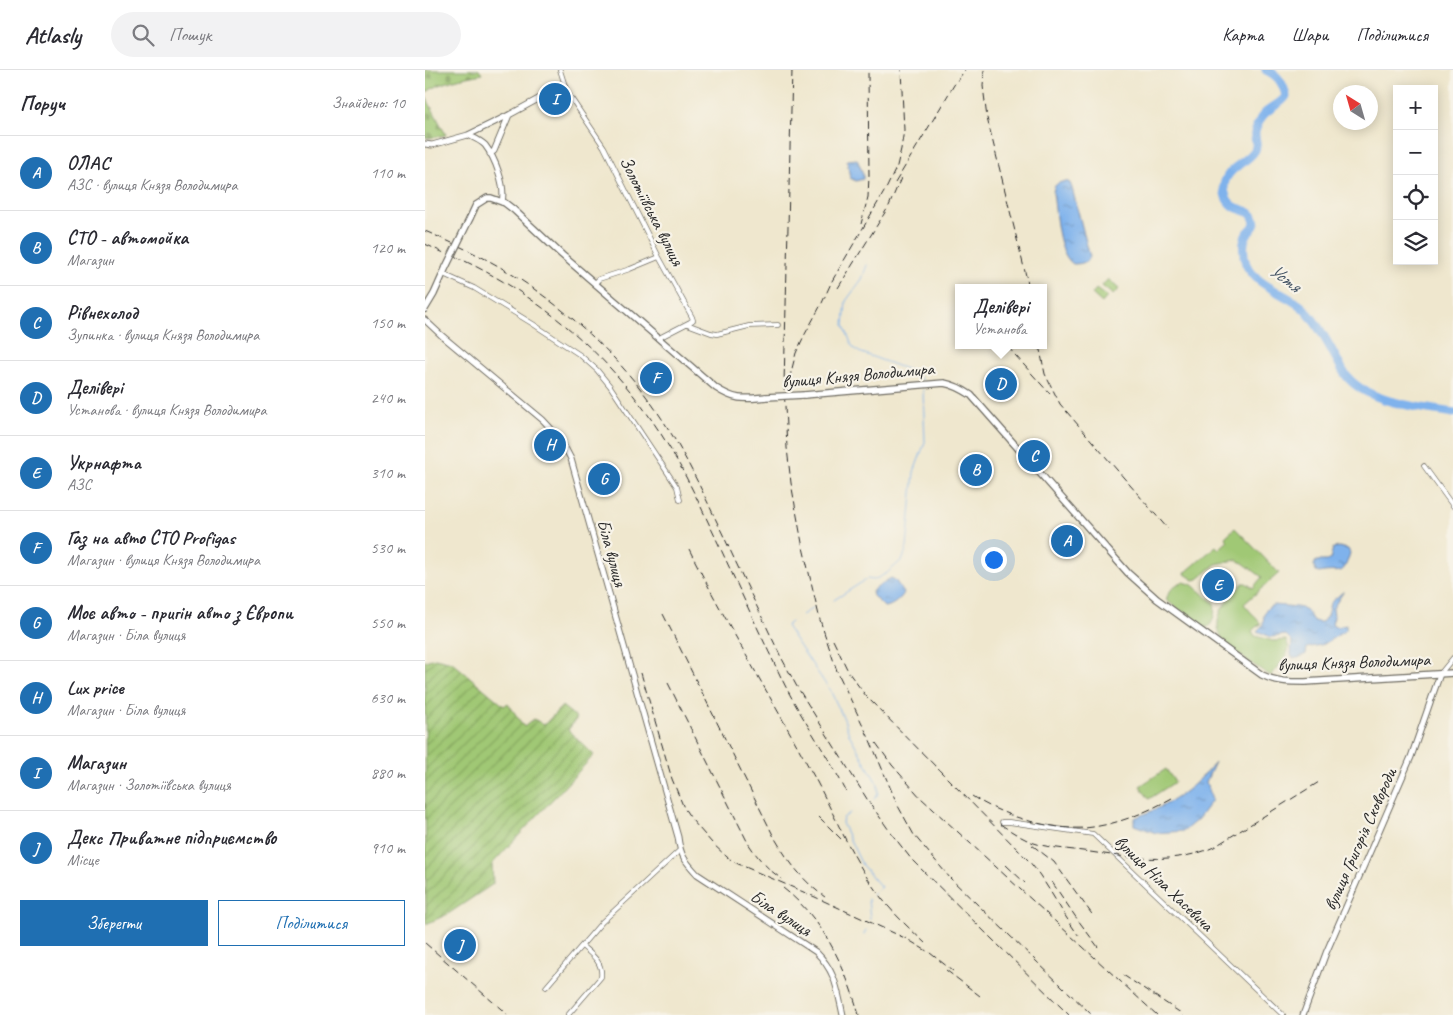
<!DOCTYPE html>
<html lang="uk">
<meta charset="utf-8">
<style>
body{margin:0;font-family:Caveat,sans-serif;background:#f2f2f3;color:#2b2b33}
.controls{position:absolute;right:15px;top:15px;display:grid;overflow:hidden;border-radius:0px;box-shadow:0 2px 12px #0003}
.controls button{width:45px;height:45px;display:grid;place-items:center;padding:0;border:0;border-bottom:1px solid #e1e1e2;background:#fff;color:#2b2b33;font:25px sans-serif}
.compass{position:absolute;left:908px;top:15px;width:45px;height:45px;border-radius:50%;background:#fff;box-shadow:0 2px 12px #0003;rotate:323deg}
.you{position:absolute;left:568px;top:489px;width:18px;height:18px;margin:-12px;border:4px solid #fff;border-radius:50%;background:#1a73e8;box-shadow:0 0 0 8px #1a73e833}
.badge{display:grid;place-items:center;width:32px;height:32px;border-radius:50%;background:#1f6fb2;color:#fff;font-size:16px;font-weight:700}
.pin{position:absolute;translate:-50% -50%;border:2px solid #fff;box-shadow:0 1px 5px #0006}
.popup{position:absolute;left:530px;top:214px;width:92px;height:65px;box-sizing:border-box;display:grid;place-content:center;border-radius:0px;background:#fff;filter:drop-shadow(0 1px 4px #0005);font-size:16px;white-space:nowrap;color:#7c7c81}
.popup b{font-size:19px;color:#2b2b33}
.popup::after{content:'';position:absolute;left:50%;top:100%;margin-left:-10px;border:10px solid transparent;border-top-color:#fff}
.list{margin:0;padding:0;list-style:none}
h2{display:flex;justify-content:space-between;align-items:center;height:65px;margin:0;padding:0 20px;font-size:21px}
h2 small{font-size:16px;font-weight:400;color:#7c7c81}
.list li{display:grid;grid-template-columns:32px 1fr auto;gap:15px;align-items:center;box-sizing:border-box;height:75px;padding:0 20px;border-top:1px solid #e1e1e2}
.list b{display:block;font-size:19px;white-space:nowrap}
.list p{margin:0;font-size:16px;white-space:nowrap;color:#7c7c81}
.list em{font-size:16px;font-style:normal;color:#7c7c81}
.actions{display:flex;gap:10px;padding:15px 20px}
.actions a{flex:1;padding:11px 0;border:1px solid #1f6fb2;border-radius:0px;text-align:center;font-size:18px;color:#1f6fb2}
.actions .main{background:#1f6fb2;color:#fff}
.icon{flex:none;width:28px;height:28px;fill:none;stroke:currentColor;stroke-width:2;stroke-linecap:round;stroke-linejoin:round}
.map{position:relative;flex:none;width:1028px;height:945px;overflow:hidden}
header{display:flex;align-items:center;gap:30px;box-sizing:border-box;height:70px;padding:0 25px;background:#fff;border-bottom:1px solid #e1e1e2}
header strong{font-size:24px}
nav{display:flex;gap:28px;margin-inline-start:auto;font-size:18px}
.search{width:350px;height:45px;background:#f2f2f3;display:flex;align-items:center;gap:12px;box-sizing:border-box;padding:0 18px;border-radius:28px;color:#7c7c81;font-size:19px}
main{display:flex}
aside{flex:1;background:#fff}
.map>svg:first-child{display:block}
</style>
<header>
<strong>Atlasly</strong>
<div class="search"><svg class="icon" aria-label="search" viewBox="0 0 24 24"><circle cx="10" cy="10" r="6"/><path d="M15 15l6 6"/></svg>Пошук</div>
<nav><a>Карта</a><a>Шари</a><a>Поділитися</a></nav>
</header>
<main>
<aside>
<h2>Поруч<small>Знайдено: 10</small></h2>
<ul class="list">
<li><span class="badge">A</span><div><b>ОЛАС</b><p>АЗС · вулиця Князя Володимира</p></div><em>110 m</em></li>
<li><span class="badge">B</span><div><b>СТО - автомойка</b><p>Магазин</p></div><em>120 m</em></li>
<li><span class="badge">C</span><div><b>Рівнехолод</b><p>Зупинка · вулиця Князя Володимира</p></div><em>150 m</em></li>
<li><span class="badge">D</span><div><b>Делівері</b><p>Установа · вулиця Князя Володимира</p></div><em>240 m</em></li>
<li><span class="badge">E</span><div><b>Укрнафта</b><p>АЗС</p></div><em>310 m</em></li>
<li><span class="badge">F</span><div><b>Газ на авто СТО Profigas</b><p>Магазин · вулиця Князя Володимира</p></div><em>530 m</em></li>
<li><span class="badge">G</span><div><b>Моє авто - пригін авто з Європи</b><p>Магазин · Біла вулиця</p></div><em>550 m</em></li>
<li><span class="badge">H</span><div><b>Lux price</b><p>Магазин · Біла вулиця</p></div><em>630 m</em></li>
<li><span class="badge">I</span><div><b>Магазин</b><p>Магазин · Золотіївська вулиця</p></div><em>880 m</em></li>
<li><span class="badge">J</span><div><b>Декс Приватне підприємство</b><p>Місце</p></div><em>910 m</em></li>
</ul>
<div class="actions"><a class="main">Зберегти</a><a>Поділитися</a></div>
</aside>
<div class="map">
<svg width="1028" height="945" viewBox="0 0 1028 945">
<defs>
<pattern id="cemetery-stones" width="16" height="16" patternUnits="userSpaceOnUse" patternTransform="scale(1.25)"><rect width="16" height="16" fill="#a0c874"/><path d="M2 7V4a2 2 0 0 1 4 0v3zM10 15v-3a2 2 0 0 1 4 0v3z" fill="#83a35f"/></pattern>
<pattern id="garden-furrows" width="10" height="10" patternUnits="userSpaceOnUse" patternTransform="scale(1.25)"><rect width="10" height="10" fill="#a0c874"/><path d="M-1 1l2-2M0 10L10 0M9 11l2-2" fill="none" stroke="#83a35f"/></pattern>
<pattern id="water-ripples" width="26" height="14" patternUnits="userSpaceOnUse" patternTransform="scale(1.25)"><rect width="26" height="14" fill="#7fb2ec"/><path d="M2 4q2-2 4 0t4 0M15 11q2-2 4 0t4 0" fill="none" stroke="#6891bf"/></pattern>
</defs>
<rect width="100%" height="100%" fill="#f7f3e8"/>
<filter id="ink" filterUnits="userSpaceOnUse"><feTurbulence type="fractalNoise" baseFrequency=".02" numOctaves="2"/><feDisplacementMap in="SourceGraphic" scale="10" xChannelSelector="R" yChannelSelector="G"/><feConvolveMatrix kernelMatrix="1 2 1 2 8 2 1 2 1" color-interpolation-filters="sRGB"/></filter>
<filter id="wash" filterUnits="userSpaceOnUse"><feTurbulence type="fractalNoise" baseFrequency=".0096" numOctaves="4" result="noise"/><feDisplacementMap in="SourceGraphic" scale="20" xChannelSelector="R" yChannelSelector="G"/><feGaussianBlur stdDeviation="1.12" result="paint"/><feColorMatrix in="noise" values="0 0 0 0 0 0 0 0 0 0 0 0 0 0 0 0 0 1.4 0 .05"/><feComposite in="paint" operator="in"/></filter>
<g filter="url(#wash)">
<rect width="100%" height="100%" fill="#efe7ce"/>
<path fill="#a0c874" stroke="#667a50" d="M683 209 694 219 688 225 677 216Z
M671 219 682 227 677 233 667 224Z
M810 458 854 503 819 534 836 554 831 557 827 561 830 566 848 571 861 570 864 578 860 588 846 606C838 601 830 596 823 591 805 578 785 566 796 541 800 532 812 521 818 513H821L828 518 837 507 818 493 811 490 791 494 773 509 769 510 760 504 761 502 791 476 794 479 803 471 800 467Z
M758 512 766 514 789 533C791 540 789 552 783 557H777L741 530C744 521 749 514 758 512Z
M741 699 750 712 724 729 715 716Z"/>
<path fill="url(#cemetery-stones)" stroke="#667a50" d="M0 0H54L57 4C36 8 18 11 0 23Z
M0 25 21 65 4 68 0 67Z"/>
<path fill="url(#garden-furrows)" stroke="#667a50" d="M10 588 27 592 79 636 83 633 99 657 109 649 119 655 137 636 152 648 143 660 169 685 67 794 68 814 23 844 1 854 0 591Z"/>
<path fill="url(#water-ripples)" stroke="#556e8c" d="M432 89 438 104V109L431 111 425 108 422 90Z
M641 111 645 113 647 118 665 187C662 193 655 194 648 194 632 183 631 142 628 123 629 114 632 113 641 111Z
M914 477 923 479 925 483C917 510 916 498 894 503L891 502 889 495 891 491H902L905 489 908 478Z
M466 508 470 510 479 523C475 530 466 537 459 537L448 526 447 522 450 518Z
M919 521 908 538 909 547 907 554 908 556 912 557 921 555V560L899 574 882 578 881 584 873 588H868L866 585 867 571 861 565 846 567 832 561 838 555C839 546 838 539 848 535 856 536 873 536 879 539 888 544 883 553 897 552L902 546 905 533Z
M790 692 781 712 787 730 773 749 759 761 731 763 709 755V748C743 736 767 721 790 692Z"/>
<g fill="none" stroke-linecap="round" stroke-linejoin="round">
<path stroke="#7fb2ec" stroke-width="1" d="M442 195 437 209 421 231 419 255 427 276 434 282 492 303 497 310
M409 530 442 509 449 510 462 503 478 489 482 477 489 402 500 372 498 320
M377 545 388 538
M366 552 361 556 406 622 419 649 424 664 453 715V724L449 729
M425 743 418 748 417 753 437 795 456 817 452 820
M447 825 449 823
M443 829 445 849
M439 864 441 860"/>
<path stroke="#7fb2ec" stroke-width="9" d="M841 0C853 5 858 13 861 26 855 36 844 36 836 48 834 52 829 61 830 65 830 71 833 74 830 80 822 94 801 97 799 116 799 120 800 124 801 127 808 144 825 136 829 149 832 156 826 159 822 164 817 172 818 186 821 194 831 216 860 223 877 237 892 250 908 283 918 301 937 333 995 337 1028 343"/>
</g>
</g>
<g filter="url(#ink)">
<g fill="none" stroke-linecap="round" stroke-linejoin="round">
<defs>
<path id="minor" d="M135 0 142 22 179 77 234 187 267 247 268 250 265 252 234 268
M18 204 49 218 108 254 155 285 172 300 185 316 252 417 255 430
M170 213 174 209 205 199 234 187
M262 254 286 263 292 264 324 256 353 255
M999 396 1028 436
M1015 604 1028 588
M577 752H584L668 764 858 945
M121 917 177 852 255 780
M143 945 176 907C178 892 167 885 157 876"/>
<path id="tertiary" d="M43 65 84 45 139 15
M0 74 7 75 43 65C49 68 55 70 60 75 70 88 81 116 77 132
M65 84 69 81 84 45
M0 250 16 265 118 350C130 362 139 374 146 389L253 767C255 785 260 791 272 804L391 882C411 902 412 919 418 945
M878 945 901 883 986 687 1015 604"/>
<path id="secondary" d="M45 148 51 135 62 128H66L80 133 89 140 137 185 291 318C311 331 319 329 341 327
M0 239 9 224 21 197
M379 325 519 313C530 315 537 319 546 325L703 503 732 529 837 605C851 612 864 612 880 612L1028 603"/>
</defs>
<use href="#minor" stroke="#706d64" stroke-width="5.5"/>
<use href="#tertiary" stroke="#706d64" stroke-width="7"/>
<use href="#secondary" stroke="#706d64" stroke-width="8"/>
<use href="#minor" stroke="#fff" stroke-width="4"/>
<use href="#tertiary" stroke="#fff" stroke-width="5"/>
<use href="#secondary" stroke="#fff" stroke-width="5.5"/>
<path stroke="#2b2b2b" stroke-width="1" stroke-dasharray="8 4" stroke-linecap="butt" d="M367 0 359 314 362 378 366 413 377 473 395 550 412 601 444 668 473 736 489 765 525 808 667 945
M559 0 558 16 562 48 604 218
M470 113 529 15 540 0
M436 154 443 127 444 106 443 0
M0 161C25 172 51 183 75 197 139 235 199 289 239 352 263 389 281 429 300 469 318 508 337 547 355 585L371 615 442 729 466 763 487 790 644 945
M0 174 19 183
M29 186C116 225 191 290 241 372 261 404 277 439 293 473 313 516 333 560 354 603 373 644 400 680 421 721
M413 218 464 136 476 108
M614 275 620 304 635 334 743 459
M582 276 625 324
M364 310 371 283 379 266 397 233 407 211 462 117 472 96 476 79 479 60 476 0
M264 479C302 555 346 627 386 701 410 744 427 791 458 830 471 846 486 860 500 873
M238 544 348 765C361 788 377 811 400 827
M408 570 424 603 441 626 603 790C623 813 635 841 654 866
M216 603 247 709 259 738 267 750 287 773 302 787 311 793 390 827 482 869 505 883 528 901
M243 613 323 773C332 787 343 800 357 809
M451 673 467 695 496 728 732 945
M547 726C576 746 633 763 668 757 696 753 722 742 747 728
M394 747 416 769
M575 754C586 761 596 768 609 773 624 778 642 779 658 781 701 787 747 796 789 777L894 712
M607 775 629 792 669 847
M581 795 600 813
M627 812 650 846 673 877
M358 818C399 850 420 896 434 945
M0 873 83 945
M521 900 555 926
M698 905 759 945"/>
<defs>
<path id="secondary-bridge" d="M21 197 45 148
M341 327 379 325"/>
</defs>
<use href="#secondary-bridge" stroke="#706d64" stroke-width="8" stroke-linecap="butt"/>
<use href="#secondary-bridge" stroke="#fff" stroke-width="5.5"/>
</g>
</g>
<g text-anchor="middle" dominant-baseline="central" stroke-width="4.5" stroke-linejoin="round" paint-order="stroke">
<g font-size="18" fill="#2b2b2b" stroke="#f7f3e8">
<text transform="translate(227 141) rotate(63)">Золотіївська вулиця</text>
<text transform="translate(433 305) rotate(-5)">вулиця Князя Володимира</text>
<text transform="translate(187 483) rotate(75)">Біла вулиця</text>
<text transform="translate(929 592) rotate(-2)">вулиця Князя Володимира</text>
<text transform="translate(935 769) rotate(-66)">вулиця Григорія Сковороди</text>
<text transform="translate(739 813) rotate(44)">вулиця Ніла Хасевича</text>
<text transform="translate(356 843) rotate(33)">Біла вулиця</text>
</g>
<g font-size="19" font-style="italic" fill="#445465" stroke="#f7f3e8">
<text transform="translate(860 208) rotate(37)">Устя</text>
</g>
</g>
</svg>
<div class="controls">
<button>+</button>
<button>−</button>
<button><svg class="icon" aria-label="locate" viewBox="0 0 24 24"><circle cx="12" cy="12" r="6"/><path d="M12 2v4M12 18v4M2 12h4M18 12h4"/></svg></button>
<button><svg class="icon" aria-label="layers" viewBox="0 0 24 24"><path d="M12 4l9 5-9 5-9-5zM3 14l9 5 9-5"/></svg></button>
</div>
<svg class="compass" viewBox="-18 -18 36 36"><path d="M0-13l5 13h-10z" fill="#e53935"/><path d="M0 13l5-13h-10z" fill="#7c7c81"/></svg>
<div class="you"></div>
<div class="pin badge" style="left:642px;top:471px">A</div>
<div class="pin badge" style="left:551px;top:400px">B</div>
<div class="pin badge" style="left:609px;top:386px">C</div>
<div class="pin badge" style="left:576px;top:314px">D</div>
<div class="popup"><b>Делівері</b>Установа</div>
<div class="pin badge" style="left:793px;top:515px">E</div>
<div class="pin badge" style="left:231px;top:308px">F</div>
<div class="pin badge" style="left:179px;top:409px">G</div>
<div class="pin badge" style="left:125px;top:375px">H</div>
<div class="pin badge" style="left:130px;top:29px">I</div>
<div class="pin badge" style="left:35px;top:875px">J</div>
</div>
</main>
